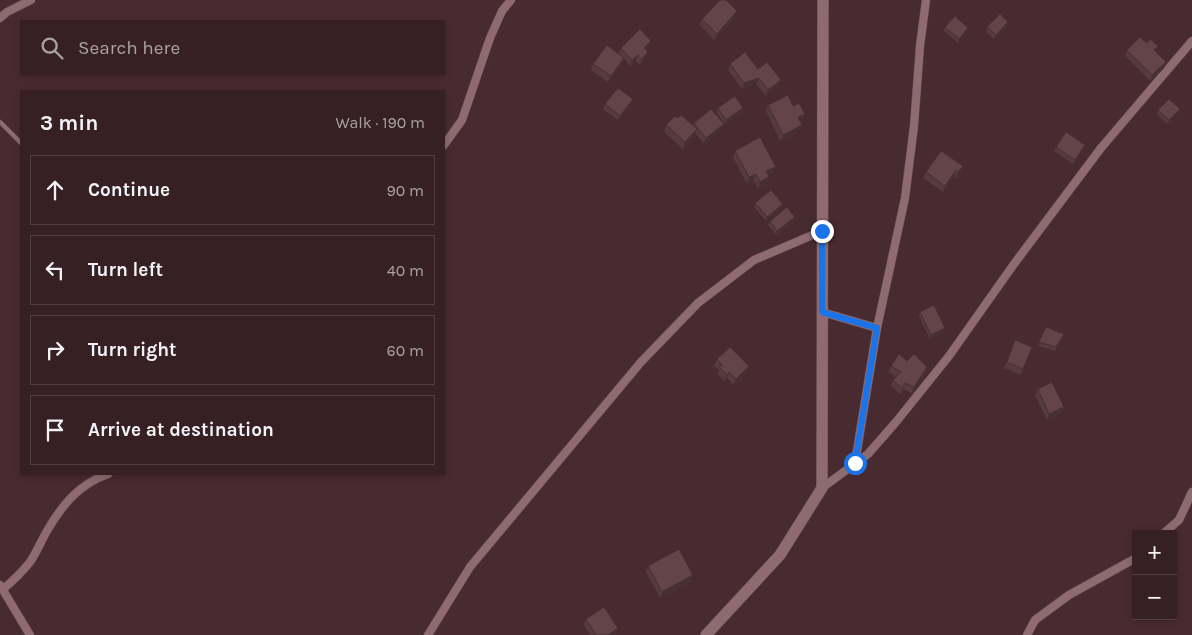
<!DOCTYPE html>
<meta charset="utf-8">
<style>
body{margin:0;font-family:Karla,sans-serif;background:#3d282c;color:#f1f3f6}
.controls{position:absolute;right:15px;bottom:15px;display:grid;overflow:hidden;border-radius:0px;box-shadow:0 2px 8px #0003}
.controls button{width:45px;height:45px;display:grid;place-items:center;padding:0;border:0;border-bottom:1px solid #503e41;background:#362024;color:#f1f3f6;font:25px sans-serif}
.stop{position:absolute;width:15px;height:15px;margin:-11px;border:4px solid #1a73e8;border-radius:50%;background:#fff}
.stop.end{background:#1a73e8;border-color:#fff;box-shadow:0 1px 5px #0008}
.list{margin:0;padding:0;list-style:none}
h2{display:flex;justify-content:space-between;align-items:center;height:65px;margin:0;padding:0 20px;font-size:21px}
h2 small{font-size:16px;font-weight:400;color:#aaa3a6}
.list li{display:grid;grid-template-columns:32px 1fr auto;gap:15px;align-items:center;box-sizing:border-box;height:70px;margin:0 10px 10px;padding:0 10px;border:1px solid #503e41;border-radius:0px}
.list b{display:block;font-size:19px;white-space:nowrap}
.list em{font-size:16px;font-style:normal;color:#aaa3a6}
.icon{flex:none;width:28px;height:28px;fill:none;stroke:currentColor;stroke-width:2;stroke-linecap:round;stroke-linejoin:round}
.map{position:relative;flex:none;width:1192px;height:635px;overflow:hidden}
.search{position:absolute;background:#362024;box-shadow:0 2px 8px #0003;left:20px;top:20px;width:425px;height:55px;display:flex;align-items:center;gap:12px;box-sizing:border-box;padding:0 18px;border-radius:0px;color:#aaa3a6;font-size:19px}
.panel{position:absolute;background:#362024;box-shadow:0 2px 8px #0003;left:20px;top:90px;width:425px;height:385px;border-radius:0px}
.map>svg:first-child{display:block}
</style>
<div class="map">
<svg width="1192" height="635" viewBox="0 0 1192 635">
<rect width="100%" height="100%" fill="#482b30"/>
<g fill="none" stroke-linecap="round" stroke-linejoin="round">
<defs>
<path id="service" d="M0 122 21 143"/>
<path id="minor" d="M0 18 7 12 31 0
M444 145 462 120 490 38 502 11 511 0
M822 312 877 328
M855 463 877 328 905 198 914 126 920 46 926 0
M822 488 868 454 896 422 949 356 1014 264 1101 148 1192 41
M1163 534 1179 520 1192 492
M0 585 30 635
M3 589C13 581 22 572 30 562 37 552 41 541 47 531 62 505 79 484 108 474
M428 635 470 567 641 362 698 303 754 260 822 231
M1027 635 1035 620 1069 595 1136 558"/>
<path id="secondary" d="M706 635 780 555 822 488 823 0"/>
</defs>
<use href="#service" stroke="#62494e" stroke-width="5"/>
<use href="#minor" stroke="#62494e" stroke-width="9"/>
<use href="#secondary" stroke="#62494e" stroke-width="12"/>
<use href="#service" stroke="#8d6b71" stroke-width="4"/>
<use href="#minor" stroke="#8d6b71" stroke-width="8"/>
<use href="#secondary" stroke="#8d6b71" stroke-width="11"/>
</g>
<path fill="#553a3f" d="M735 17 714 40 700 25 702 19Z
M1008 22 1007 26 994 39 986 31 987 27Z
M945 27 967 32 958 43 944 31Z
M649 47 646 50V58L640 65 636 61 630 66 624 59 622 64 608 82 591 70 593 64 618 54 621 48Z
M1127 50 1156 52 1166 62 1164 68 1150 81 1125 56Z
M730 64 758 69 781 80 778 86 766 96 756 84 742 89 728 70Z
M633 99 631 103 618 120 603 109 605 104Z
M768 105 793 106 805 114 802 120 800 121V131L780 141 766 111Z
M718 108H743L742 112 725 124 716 112Z
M1180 109 1178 113 1167 124 1157 114 1158 110Z
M694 123 721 130 704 144 695 133 694 136 683 149 664 132 666 125 693 126Z
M1085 145 1083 149 1073 164 1054 151 1056 147Z
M735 151 773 173 768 175 769 177 767 184 758 188 753 180 747 184 733 157Z
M963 166 960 172 956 178 954 176 943 192 923 178 926 172Z
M755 203 781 208 766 221 754 207Z
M770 221H794L776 235 768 225Z
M920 312 944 332 930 339 919 316Z
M1046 327 1063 338 1055 351 1038 346Z
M1015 340 1032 347 1021 375 1004 368Z
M717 359 747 372 733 385 727 378 724 381 717 373 719 370 714 366Z
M907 361 927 367 925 373 912 393 903 389 900 394 891 386 893 380 896 377 889 372 891 366Z
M1038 389 1064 407 1061 413 1047 420 1035 395Z
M648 566 693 575 691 581 660 598 646 572Z
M586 619 616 634 615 635H590L584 625Z"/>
<path fill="#453033" d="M737 11 735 17 714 40 717 34Z
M1008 22 1007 26 994 39 996 35Z
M968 28 967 32 958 43 959 39Z
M651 41 649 47 642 54 644 48Z
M648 52 646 58 640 65 642 59Z
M638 55 636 61 630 66 632 60Z
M624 58 622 64 608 82 611 76Z
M1166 62 1164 68 1150 81 1152 75Z
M759 78 756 84 742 89 744 83Z
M781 80 778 86 766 96 768 90Z
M633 99 631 103 618 120 620 116Z
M743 108 742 112 725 124 726 120Z
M1180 109 1178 113 1167 124 1169 120Z
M805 114 802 120 796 123 798 117Z
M724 124 721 130 704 144 706 138Z
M802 125 800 131 780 141 783 135Z
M697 129 694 136 683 149 685 142Z
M1085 145 1083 149 1073 164 1075 160Z
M963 166 960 172 956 178 958 172Z
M776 167 773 173 764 178 766 171Z
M956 170 954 176 943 192 945 186Z
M756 174 753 180 747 184 749 177Z
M769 177 767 184 758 188 760 182Z
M783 204 781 208 766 221 767 217Z
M795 217 794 221 776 235 777 231Z
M945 328 944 332 930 339 931 335Z
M1064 334 1063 338 1055 351 1056 347Z
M749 366 747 372 733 385 736 379Z
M927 367 925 373 912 393 914 387Z
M729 372 727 378 724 381 727 375Z
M1064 407 1061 413 1047 420 1049 414Z
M693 575 691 581 660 598 662 592Z
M618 628 616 634 615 635H608Z"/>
<path fill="#634449" stroke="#453033" d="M720 0H726L737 11 717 34 702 19Z
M1000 14 1008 22 996 35 987 27Z
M955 16 968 28 959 39 945 27Z
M640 29 651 41 644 48 648 52 642 59 638 55 632 60 621 48Z
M1140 37 1147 43 1150 39 1158 46 1154 50 1166 62 1152 75 1127 50Z
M607 45 624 58 611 76 593 64Z
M745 52 758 69 767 62 781 80 768 90 759 78 744 83 730 64Z
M618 88 633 99 620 116 605 104Z
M788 95 793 106 799 103 805 114 798 117 802 125 783 135 768 105Z
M735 96 743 108 726 120 718 108Z
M1169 99 1180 109 1169 120 1158 110Z
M711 109 724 124 706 138 694 123Z
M681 115 697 129 685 142 666 125 675 116 678 118Z
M1066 132 1085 145 1075 160 1056 147Z
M760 137 776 167 766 171 769 177 760 182 756 174 749 177 735 151Z
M941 151 963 166 958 172 956 170 945 186 926 172Z
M771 190 783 204 767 217 755 203Z
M787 207 795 217 777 231 770 221Z
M934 305 945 328 931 335 920 312Z
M1046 327 1064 334 1056 347 1039 342Z
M1015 340 1032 347 1023 369 1007 362Z
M730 347 749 366 736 379 729 372 727 375 719 367 722 365 717 359Z
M899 354 907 361 914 354 927 367 914 387 905 383 902 388 893 380 901 372 891 366Z
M1052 382 1064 407 1049 414 1038 389Z
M679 549 693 575 662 592 648 566Z
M604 607 618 628 608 635H596L586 619Z"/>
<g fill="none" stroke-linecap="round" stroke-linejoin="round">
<path stroke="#1a73e8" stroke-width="6" d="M822 231V312L877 328 855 463"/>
</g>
</svg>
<div class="controls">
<button>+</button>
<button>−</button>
</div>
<div class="stop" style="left:855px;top:463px"></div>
<div class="stop end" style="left:822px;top:231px"></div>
<div class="search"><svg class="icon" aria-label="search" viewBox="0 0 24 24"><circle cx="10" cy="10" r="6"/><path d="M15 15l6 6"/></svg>Search here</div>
<section class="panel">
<h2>3 min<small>Walk · 190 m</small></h2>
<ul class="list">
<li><svg class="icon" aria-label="ahead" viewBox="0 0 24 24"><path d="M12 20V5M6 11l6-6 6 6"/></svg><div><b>Continue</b></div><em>90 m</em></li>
<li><svg class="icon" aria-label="left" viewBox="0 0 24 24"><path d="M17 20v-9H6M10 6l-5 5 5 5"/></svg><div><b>Turn left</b></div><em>40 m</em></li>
<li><svg class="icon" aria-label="right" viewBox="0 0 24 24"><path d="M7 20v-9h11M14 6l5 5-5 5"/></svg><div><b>Turn right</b></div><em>60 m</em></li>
<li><svg class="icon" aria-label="arrive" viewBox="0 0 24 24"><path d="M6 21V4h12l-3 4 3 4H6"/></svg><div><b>Arrive at destination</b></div></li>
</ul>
</section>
</div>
